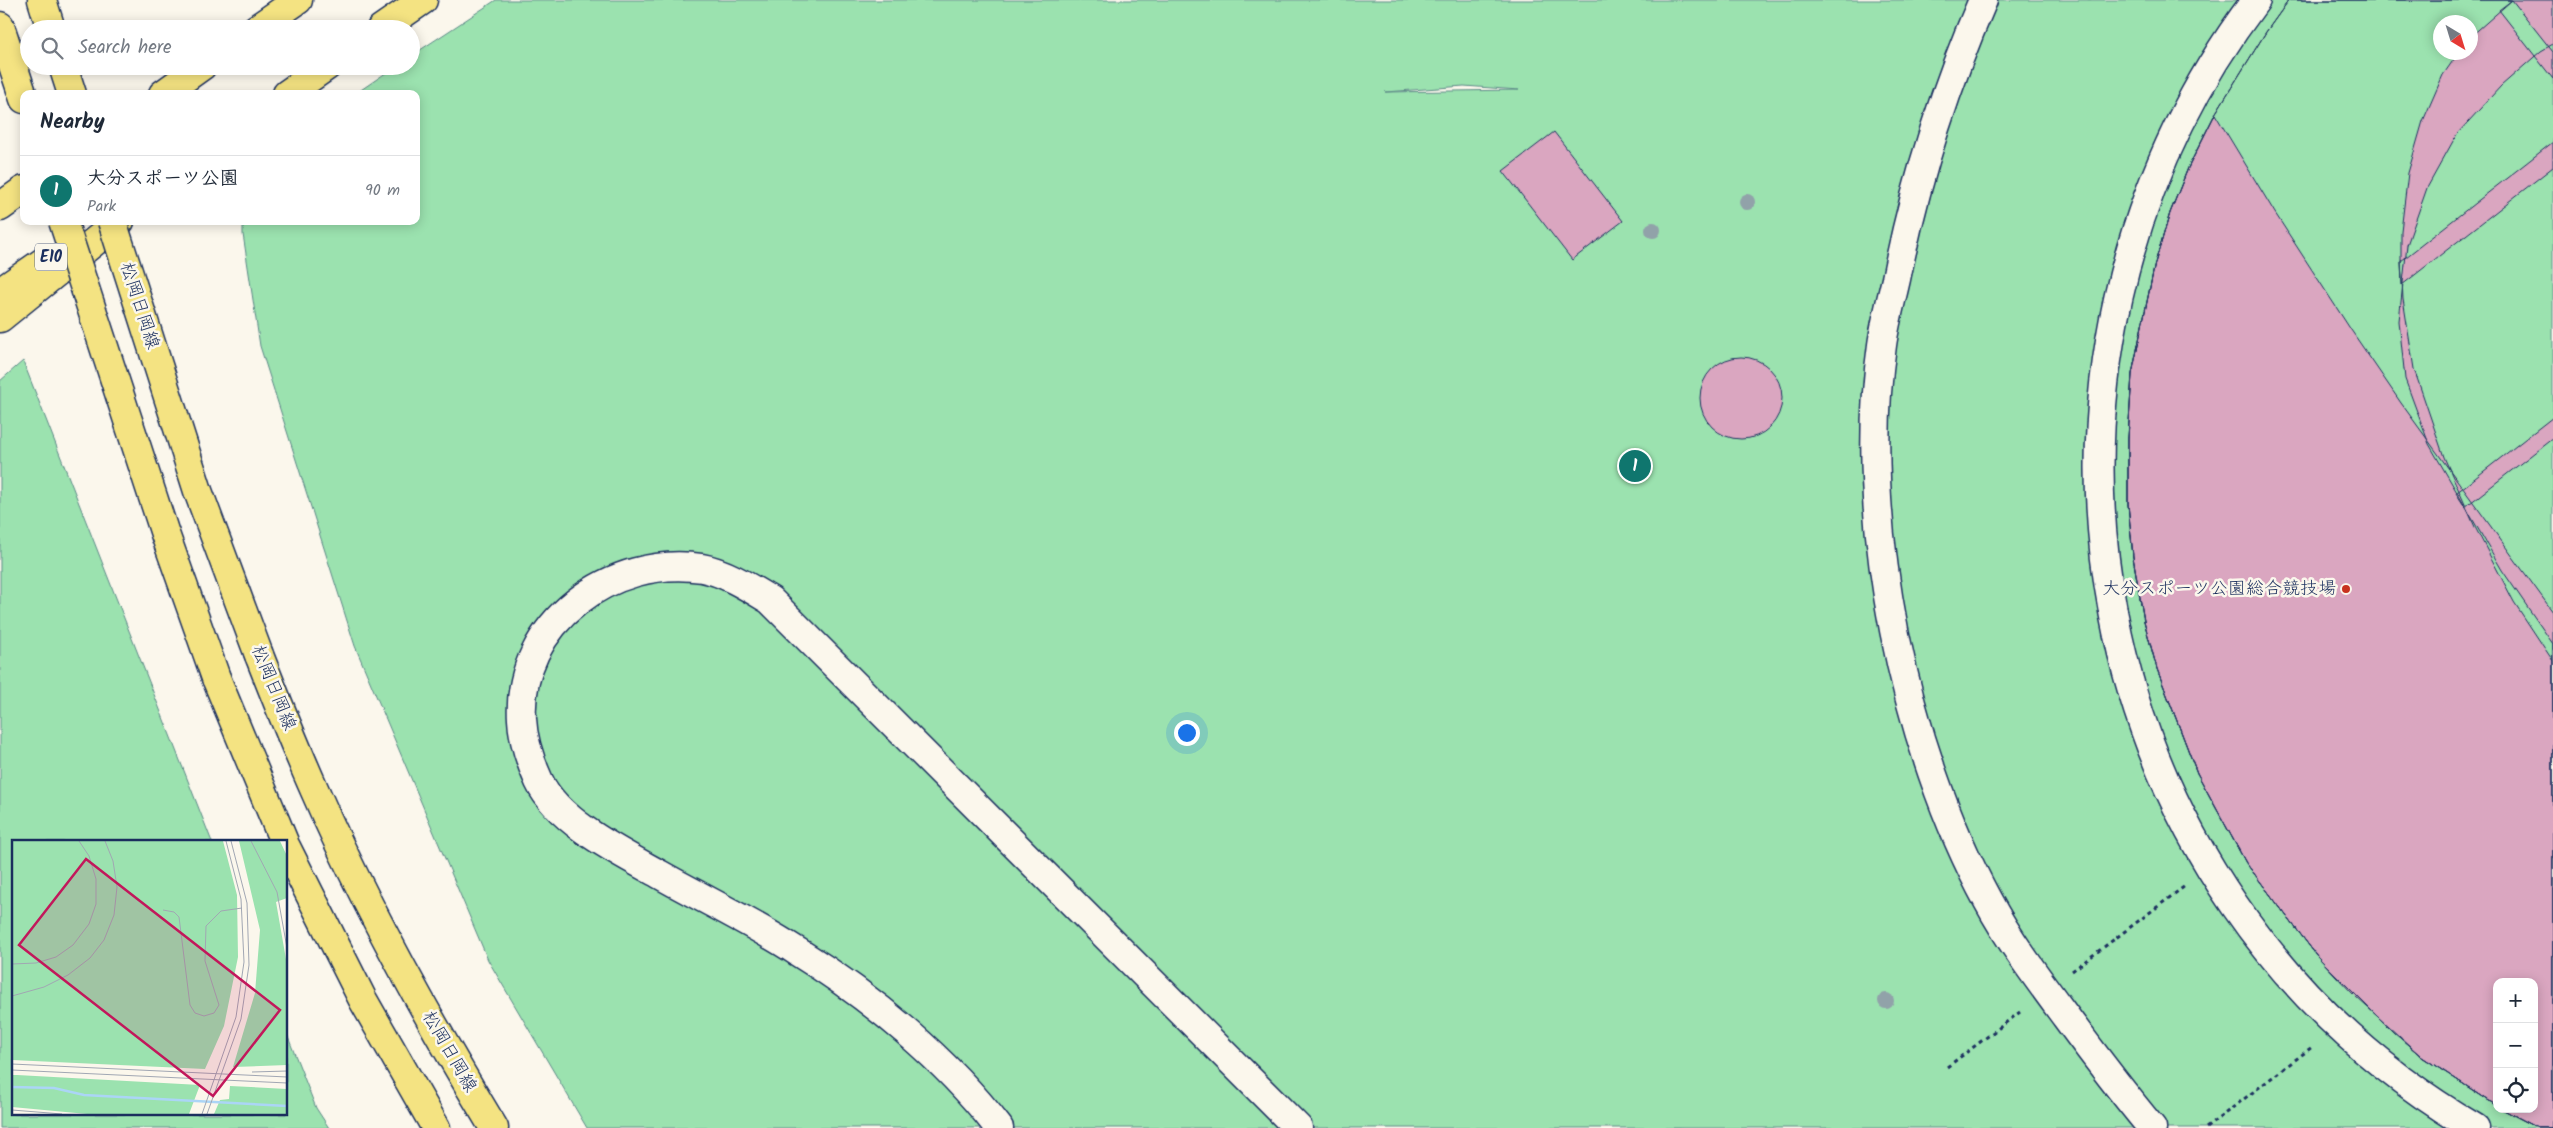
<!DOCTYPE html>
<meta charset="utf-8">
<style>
body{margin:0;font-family:Kalam,"Klee One",sans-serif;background:#f2f2f3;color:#1f2937}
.controls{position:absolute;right:15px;bottom:15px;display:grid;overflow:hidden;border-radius:10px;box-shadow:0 2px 12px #0003}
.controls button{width:45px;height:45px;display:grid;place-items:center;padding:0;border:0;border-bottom:1px solid #e0e1e3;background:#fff;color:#1f2937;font:25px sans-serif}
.compass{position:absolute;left:2433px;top:15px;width:45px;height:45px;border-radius:50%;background:#fff;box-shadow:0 2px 12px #0003;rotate:142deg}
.you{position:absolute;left:1186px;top:732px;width:18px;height:18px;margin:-12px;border:4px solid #fff;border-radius:50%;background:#1a73e8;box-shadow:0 0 0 8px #1a73e833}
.badge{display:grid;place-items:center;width:32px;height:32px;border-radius:50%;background:#0f766e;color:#fff;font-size:16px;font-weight:700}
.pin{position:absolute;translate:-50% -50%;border:2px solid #fff;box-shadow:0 1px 5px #0006}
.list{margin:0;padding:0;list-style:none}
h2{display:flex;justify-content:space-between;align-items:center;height:65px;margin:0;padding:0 20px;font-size:21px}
h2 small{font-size:16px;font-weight:400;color:#747a83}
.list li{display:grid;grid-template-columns:32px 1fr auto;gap:15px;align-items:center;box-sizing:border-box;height:70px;padding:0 20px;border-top:1px solid #e0e1e3}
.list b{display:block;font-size:19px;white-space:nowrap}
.list p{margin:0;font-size:16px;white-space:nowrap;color:#747a83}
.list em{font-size:16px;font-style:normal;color:#747a83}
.icon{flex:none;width:28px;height:28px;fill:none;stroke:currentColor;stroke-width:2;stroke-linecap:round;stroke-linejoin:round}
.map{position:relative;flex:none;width:2553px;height:1128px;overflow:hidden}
.search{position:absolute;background:#fff;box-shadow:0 2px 12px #0003;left:20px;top:20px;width:400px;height:55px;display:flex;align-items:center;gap:12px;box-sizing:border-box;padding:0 18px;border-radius:28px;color:#747a83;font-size:19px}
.panel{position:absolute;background:#fff;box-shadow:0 2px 12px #0003;left:20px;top:90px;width:400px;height:135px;border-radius:10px}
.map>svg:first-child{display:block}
</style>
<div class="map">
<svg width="2553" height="1128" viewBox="0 0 2553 1128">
<rect width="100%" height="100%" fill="#fbf7ec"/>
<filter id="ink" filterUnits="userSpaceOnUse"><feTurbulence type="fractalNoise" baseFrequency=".02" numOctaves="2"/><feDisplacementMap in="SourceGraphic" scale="10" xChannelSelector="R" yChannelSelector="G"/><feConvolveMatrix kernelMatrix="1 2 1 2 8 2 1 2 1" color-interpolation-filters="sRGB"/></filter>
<g filter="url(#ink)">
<path fill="#9be2af" stroke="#5b8886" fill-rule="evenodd" d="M496 0H2553V1128H587L488 960 355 646 260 346 243 234V221H416V94H355L396 66H411V56ZM2440 22H2470V52H2440ZM1464 86 1519 90 1385 92H1386ZM2497 982H2534V1109H2497Z
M23 361 212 842H14V1114H286V1032L316 1108 329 1128H0V381Z"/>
<path fill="#daa6c0" stroke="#1b2f5e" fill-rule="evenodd" d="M2289 0H2553V44L2541 51 2501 86 2457 134 2427 188 2407 245 2399 321 2405 379 2429 444 2502 570 2553 644V1128H2538L2502 1109H2534V982H2497V1106L2422 1057 2392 1031 2317 956 2246 863 2197 773 2157 669 2144 621 2133 557 2128 504V438L2132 374 2155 263 2170 213 2188 168 2215 114 2266 32ZM2440 22H2470V52H2440Z
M2289 0H2512L2470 37V22H2440V52H2459L2443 75 2423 121 2408 173 2401 231V261L2403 299 2414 369 2444 457 2475 527 2514 602 2553 661V1128H2538L2502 1109H2534V982H2497V1106L2422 1057 2392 1031 2317 956 2246 863 2197 773 2157 669 2144 621 2133 557 2128 504V438L2132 374 2155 263 2170 213 2188 168 2215 114 2266 32Z
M2512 0 2553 52V79L2499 10Z
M2215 114 2275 213 2351 330 2401 403 2553 612V1128H2538L2502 1109H2534V982H2497V1106L2422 1057 2355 996 2317 956 2246 863 2197 773 2157 669 2144 621 2133 557 2128 504V438L2132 374 2155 263 2170 213 2188 168Z
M1554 132 1623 221 1572 260 1503 171Z
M2553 142V167L2402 285 2401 261Z
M1700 398a41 41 0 1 1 82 0a41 41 0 1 1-82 0Z
M2553 417V438L2465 507 2456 493Z"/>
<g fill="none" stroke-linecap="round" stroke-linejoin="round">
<defs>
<path id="minor" d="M1983 0C1944 90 1915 184 1896 279 1891 301 1885 323 1882 345 1857 519 1904 747 1988 901 2010 942 2038 979 2066 1017 2094 1055 2122 1092 2152 1128
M2256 0C1981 365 2078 896 2475 1128
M999 1128C947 1060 871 997 798 952 754 923 705 900 659 874 621 853 558 822 539 781 530 761 523 741 522 719 516 623 613 554 702 568 725 572 750 588 770 600L1298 1128"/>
<path id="major" d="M42 0 51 29
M0 26 24 99
M63 66 72 94
M259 655C277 701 295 746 315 791 366 908 428 1019 494 1128
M216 678 284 842
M286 847 363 1000 436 1128"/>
<path id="highway" d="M256 29 298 0
M381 29 423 0
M163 94 202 66
M287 94 327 66
M0 207 24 190
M0 292 46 260
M0 318 120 221"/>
</defs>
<use href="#minor" stroke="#1b2f5e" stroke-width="31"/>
<use href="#major" stroke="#1b2f5e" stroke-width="31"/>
<use href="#highway" stroke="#1b2f5e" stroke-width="31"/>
<path stroke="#1b2f5e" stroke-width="3" stroke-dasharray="4 4" stroke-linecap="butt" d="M2072 971 2185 886
M1947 1067 2020 1012
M2206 1128 2312 1047"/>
<use href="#minor" stroke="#fbf7ec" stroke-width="28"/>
<use href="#major" stroke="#f4e382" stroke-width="28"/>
<use href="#highway" stroke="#f4e382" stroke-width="28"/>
<defs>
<path id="major-bridge" d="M63 221 165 534 216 678
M112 221 198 491 259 655"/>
</defs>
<use href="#major-bridge" stroke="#1b2f5e" stroke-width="31" stroke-linecap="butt"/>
<use href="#major-bridge" stroke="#f4e382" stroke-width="28"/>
</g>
<g fill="#91a2a9">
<circle cx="1747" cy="202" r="8"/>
<circle cx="1653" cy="230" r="8"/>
<circle cx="1886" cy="1001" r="8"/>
</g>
</g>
<circle fill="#c8321e" stroke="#fbf7ec" stroke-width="2" cx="2346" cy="589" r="5"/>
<g text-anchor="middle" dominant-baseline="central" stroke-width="5" stroke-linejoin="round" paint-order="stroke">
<rect fill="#fbf7ec" stroke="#5e6b89" stroke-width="1" x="35" y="243.5" width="32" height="27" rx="4"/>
<g font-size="16" font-weight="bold" fill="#1b2f5e">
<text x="51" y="257">E10</text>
</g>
<g font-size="18" fill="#1b2f5e" stroke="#fbf7ec">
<text transform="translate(139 306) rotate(72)">松岡日岡線</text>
<text transform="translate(273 688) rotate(68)">松岡日岡線</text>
<text transform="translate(449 1052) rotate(60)">松岡日岡線</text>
</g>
<g font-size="18" fill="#1b2f5e" stroke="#fbf7ec" text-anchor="end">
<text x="2336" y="589">大分スポーツ公園総合競技場</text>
</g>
</g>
<g transform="translate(12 840)">
<rect width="275" height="275" fill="#fbf7ec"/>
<path d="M0 1H211L225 55 226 117 212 186 193 229 0 220ZM227 1H268L275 16V58L264 62 275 125V225L221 227 243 153 248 90ZM0 235H5L188 245 177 274H75L0 267ZM218 246 275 249V274H202L208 260 217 259Z" fill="#9be2af"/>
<path fill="none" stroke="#abd5f6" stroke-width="2.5" d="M0 247 42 248 72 255 275 266"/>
<path fill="none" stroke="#a1a7b3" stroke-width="1" d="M239 1 265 52 275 108M151 70 162 72 167 77 178 165 183 173 192 176 202 173 207 165 193 121 194 86 209 71 230 68M0 124 24 123 44 117 61 105 77 84 84 64V39L77 16 67 1M0 156 32 147 56 135 78 118 92 100 102 75 105 47 101 21 93 1M0 224 275 237M0 230 275 243M240 232 275 231M0 270 50 274M190 274 224 177 232 122 229 59 214 1M195 274 229 179 237 125 235 63 219 1"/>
<path fill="#c2185b" fill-opacity="0.15" stroke="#c2185b" stroke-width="2.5" d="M74 19 268 170 201 256 7 105Z"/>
<rect width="275" height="275" fill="none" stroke="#1b2f5e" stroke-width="2.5"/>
</g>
</svg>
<div class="controls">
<button>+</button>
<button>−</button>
<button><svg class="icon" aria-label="locate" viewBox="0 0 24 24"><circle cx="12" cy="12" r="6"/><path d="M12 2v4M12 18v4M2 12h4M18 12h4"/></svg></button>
</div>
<svg class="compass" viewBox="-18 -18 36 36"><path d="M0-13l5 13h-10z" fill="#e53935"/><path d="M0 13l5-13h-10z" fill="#747a83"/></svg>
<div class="you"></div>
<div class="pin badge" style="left:1635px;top:466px">1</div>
<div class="search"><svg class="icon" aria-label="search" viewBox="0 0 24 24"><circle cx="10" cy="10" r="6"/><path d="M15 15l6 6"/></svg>Search here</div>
<section class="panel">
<h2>Nearby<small></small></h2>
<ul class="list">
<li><span class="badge">1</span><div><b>大分スポーツ公園</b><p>Park</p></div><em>90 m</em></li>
</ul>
</section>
</div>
